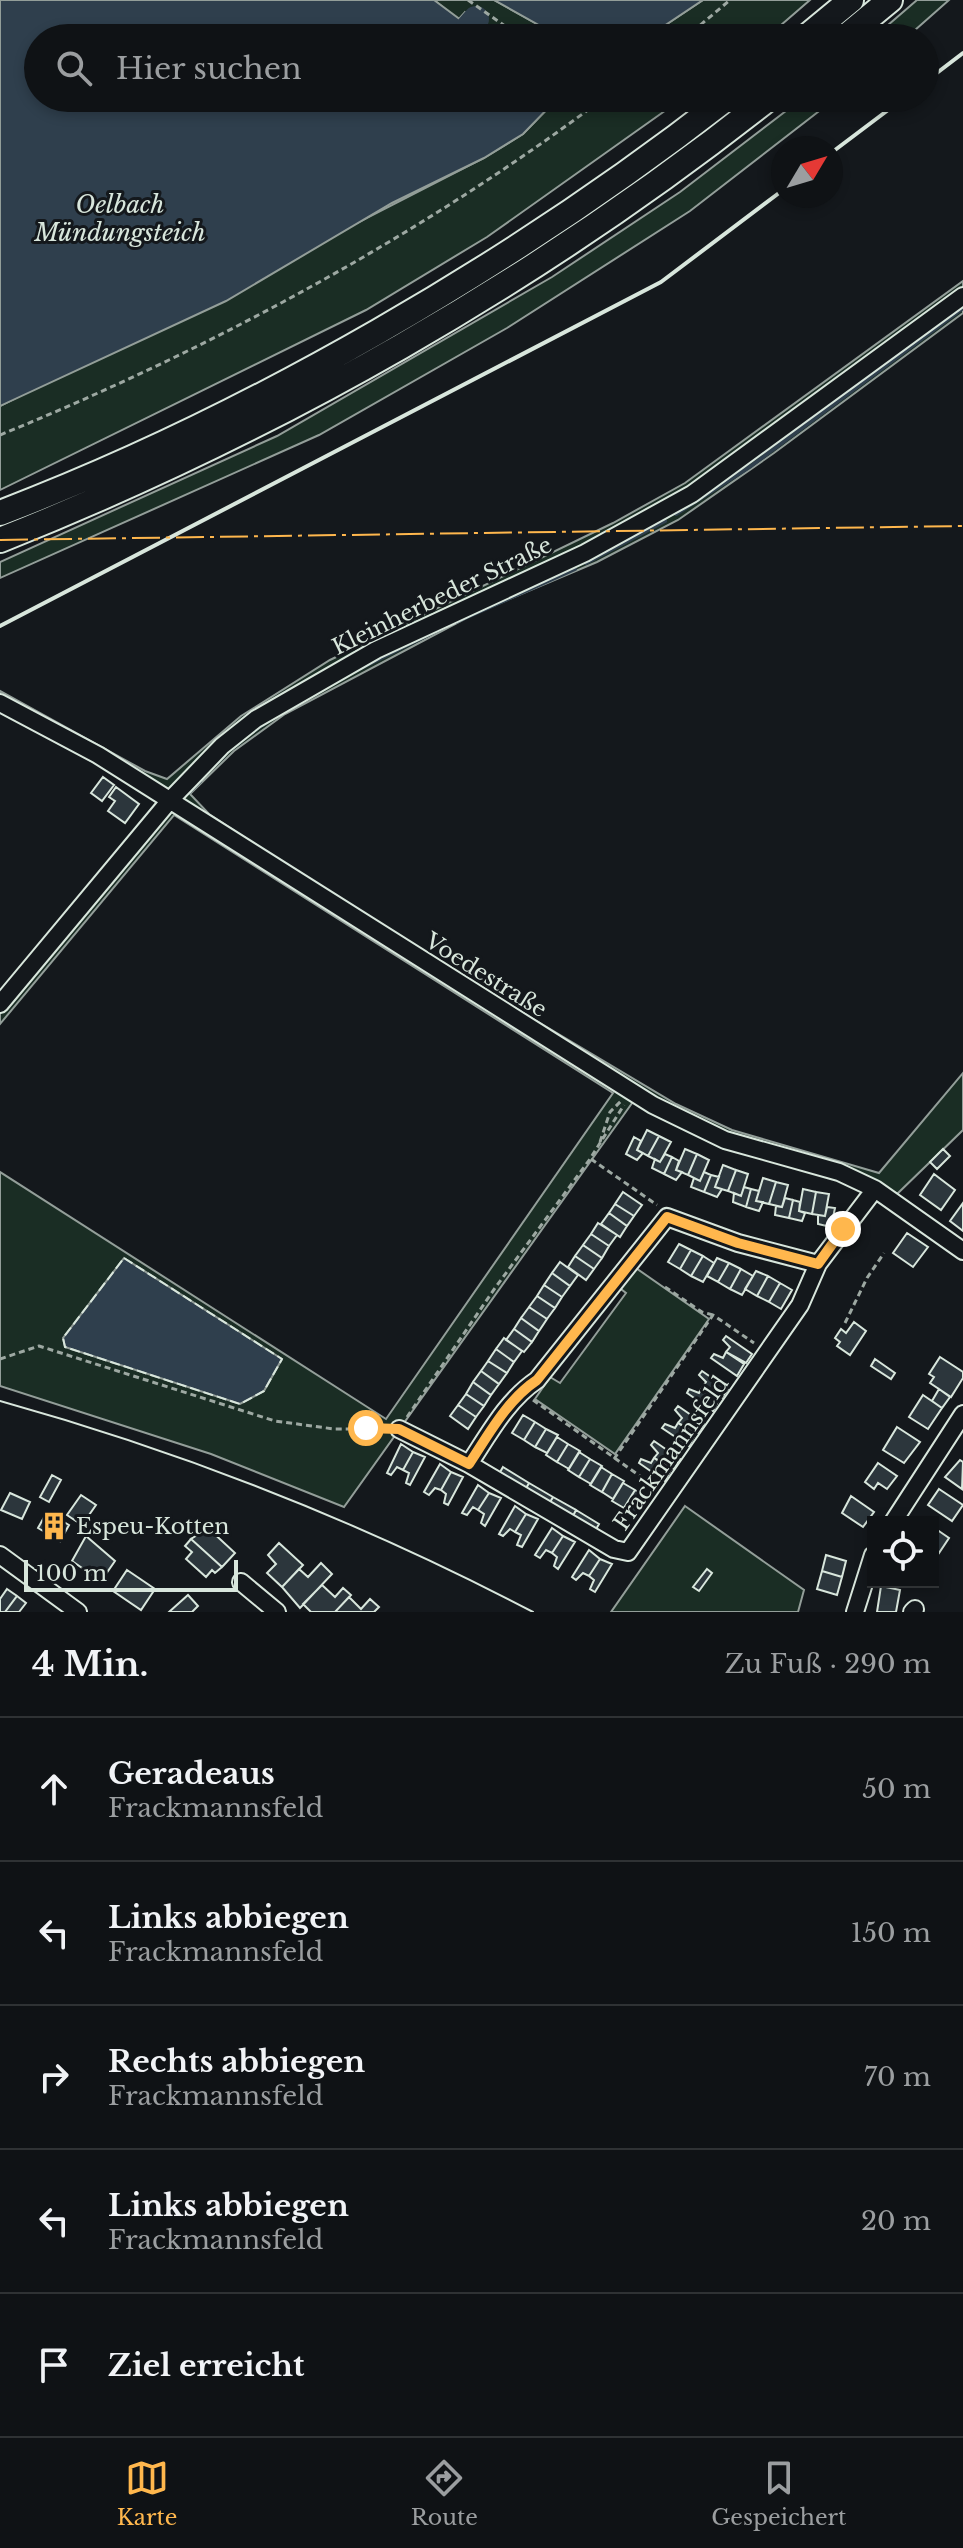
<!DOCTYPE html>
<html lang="de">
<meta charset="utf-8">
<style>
body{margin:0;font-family:"Libre Baskerville",serif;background:#1d2022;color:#f1f3f6}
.controls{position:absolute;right:24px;bottom:24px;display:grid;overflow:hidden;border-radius:0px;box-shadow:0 4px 12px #0003}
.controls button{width:72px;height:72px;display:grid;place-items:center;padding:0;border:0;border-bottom:2px solid #2f3234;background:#0f1215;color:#f1f3f6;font:40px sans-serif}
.compass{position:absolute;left:771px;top:136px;width:72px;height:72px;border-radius:50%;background:#0f1215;box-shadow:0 4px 12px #0003;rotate:52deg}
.scale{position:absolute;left:24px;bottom:20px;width:214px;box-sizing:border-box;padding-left:8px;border:4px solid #d8e6dc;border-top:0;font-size:22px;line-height:28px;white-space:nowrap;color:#d8e6dc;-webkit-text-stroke:6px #14181c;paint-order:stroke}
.stop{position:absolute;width:24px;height:24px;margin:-18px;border:6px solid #ffb74d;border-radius:50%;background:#fff}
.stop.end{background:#ffb74d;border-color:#fff;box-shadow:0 2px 8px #0008}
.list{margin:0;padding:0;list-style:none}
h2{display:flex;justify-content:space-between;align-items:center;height:104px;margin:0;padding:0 32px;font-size:34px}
h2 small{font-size:26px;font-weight:400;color:#9b9ea0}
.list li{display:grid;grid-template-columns:52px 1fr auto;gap:24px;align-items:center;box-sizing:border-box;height:144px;padding:0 32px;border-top:2px solid #2f3234}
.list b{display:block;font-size:30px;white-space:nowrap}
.list p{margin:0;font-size:26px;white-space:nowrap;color:#9b9ea0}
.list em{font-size:26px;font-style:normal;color:#9b9ea0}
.icon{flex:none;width:44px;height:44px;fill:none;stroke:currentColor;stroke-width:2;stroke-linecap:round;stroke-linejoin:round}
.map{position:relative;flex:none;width:963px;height:1612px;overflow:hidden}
.search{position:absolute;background:#0f1215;box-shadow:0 4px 12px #0003;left:24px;right:24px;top:24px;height:88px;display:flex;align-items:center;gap:20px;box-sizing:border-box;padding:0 28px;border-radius:44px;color:#9b9ea0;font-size:30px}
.sheet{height:824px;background:#0f1215}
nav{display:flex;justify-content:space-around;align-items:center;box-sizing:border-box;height:112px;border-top:2px solid #2f3234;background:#0f1215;font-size:22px;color:#9b9ea0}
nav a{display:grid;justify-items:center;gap:4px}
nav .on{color:#ffb74d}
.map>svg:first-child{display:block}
</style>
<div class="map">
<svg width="963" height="1612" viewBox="0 0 963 1612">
<rect width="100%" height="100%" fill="#14181c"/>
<path fill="#1a2d24" stroke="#939e99" stroke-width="2" d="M434 0H494L562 38H485L480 35 485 26 465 12 458 20Z
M703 0H810L766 38H646Z
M917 0H949L906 38H873Z
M558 98H683L487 237 366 310 0 490V406L484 158 523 134Z
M803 98H836L690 211 507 328 319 435 0 578V562L277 436 552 277 680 192Z
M963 281V313L774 453 678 520 597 562 472 615 285 714 234 751 190 794 209 814 247 839 434 960 676 1104 732 1130 879 1173 963 1073V1130L896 1195 698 1122 640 1092 344 1507 211 1454 0 1386V1172L386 1419 613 1093 174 815 0 1024V993L161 799 0 711V691L145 771 167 779 241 716 330 660 613 523 685 483Z
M633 1266 709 1319 615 1454 535 1399 550 1377 560 1383 626 1293 617 1286Z
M685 1506 804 1590 798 1612H611Z"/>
<path fill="#2f3f4d" stroke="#939e99" stroke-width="2" d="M0 0H434L485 38H38V98H558L523 134 484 158 392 203 226 301 0 406Z
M494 0H703L646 38H562Z
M124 1258 282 1359 264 1391 240 1404 65 1347 63 1338Z"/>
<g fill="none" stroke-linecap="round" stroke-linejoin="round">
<path stroke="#2f3f4d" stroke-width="4" d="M676 514 751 466 963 308
M586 563 665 521
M456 622 575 569
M357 670 444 627
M252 732 274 717
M231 749 239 743
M208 771 224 756
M188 793 200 781"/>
<path stroke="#2f3f4d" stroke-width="26" d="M469 27 476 19"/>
</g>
<path fill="#2c363c" stroke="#d8e6dc" stroke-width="2" d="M103 777 114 785 102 801 91 793Z
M116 787 139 804 125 823 108 811 115 801 109 797Z
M647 1130 659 1136 648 1156 637 1150Z
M659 1136 671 1142 660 1162 648 1156Z
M634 1137 641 1141 637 1150 643 1153 637 1160 626 1154Z
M685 1149 697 1154 688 1175 676 1170Z
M943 1149 950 1156 937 1169 930 1162Z
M665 1154 672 1157 664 1174 652 1168 655 1159 660 1162Z
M697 1154 709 1160 700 1181 688 1175Z
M672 1157 679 1161 676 1170 682 1172 676 1180 664 1174Z
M723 1165 736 1170 728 1191 715 1187Z
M736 1170 748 1174 741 1196 728 1191Z
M704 1172 711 1175 704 1192 691 1187 694 1178 700 1181Z
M934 1174 955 1190 941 1210 920 1195Z
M711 1175 719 1177 715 1187 722 1189 717 1197 704 1192Z
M763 1178 776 1182 769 1204 756 1201Z
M776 1182 788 1185 782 1207 769 1204Z
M744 1187 751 1189 746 1207 733 1202 734 1193 741 1196Z
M751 1189 759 1191 756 1201 763 1202 759 1211 746 1207Z
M803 1189 816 1192 812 1214 799 1211Z
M623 1192 642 1205 634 1216 615 1204Z
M816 1192 829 1194 825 1216 812 1214Z
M785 1198 793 1200 789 1218 775 1215 776 1206 782 1207Z
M793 1200 800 1202 799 1211 805 1213 802 1221 789 1218Z
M963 1203V1231L950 1221Z
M615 1204 634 1216 627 1226 609 1213Z
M827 1207 835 1208 831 1227 818 1224V1215L825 1216Z
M609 1213 627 1226 620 1237 601 1224Z
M598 1223 617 1235 609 1246 591 1234Z
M907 1233 928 1247 913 1267 893 1253Z
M591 1234 609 1246 602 1258 583 1245Z
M679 1244 691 1250 680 1269 668 1262Z
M583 1245 602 1258 594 1269 575 1256Z
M691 1250 703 1256 691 1276 680 1269Z
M575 1256 594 1269 586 1280 568 1267Z
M703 1256 714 1263 703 1282 691 1276Z
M717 1258 729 1263 718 1282 707 1276Z
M560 1262 578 1275 570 1286 552 1273Z
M729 1263 741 1269 730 1289 718 1282Z
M741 1269 753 1276 742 1295 730 1289Z
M756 1271 768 1276 757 1296 745 1289Z
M552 1273 570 1286 562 1297 544 1285Z
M768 1276 780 1283 769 1302 757 1296Z
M780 1283 792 1290 781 1309 769 1302Z
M544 1285 562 1297 555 1308 537 1296Z
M537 1296 555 1308 547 1319 529 1307Z
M529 1307 547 1319 539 1331 521 1318Z
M521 1318 539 1331 532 1342 514 1329Z
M854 1322 866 1331 850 1355 837 1346 840 1342 835 1338 841 1329 846 1333Z
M514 1329 532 1342 524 1352 506 1340Z
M726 1336 752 1354 746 1363 726 1352 730 1347 723 1340Z
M504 1338 522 1351 514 1362 496 1349Z
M496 1349 514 1362 507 1373 488 1361Z
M726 1352 744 1364 737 1376 711 1358 714 1354 723 1358Z
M940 1357 963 1372V1378L951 1397 930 1383 934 1377 929 1374Z
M875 1359 895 1373 891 1379 871 1366Z
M488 1361 507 1373 499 1384 481 1371Z
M481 1371 499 1384 491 1395 473 1382Z
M702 1371 728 1389 722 1398 702 1388 706 1382 699 1375Z
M473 1382 491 1395 484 1406 466 1394Z
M702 1388 719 1399 713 1411 687 1393 689 1389 699 1393Z
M939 1389 950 1397 942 1408 932 1401Z
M466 1394 484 1406 476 1417 458 1405Z
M923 1395 942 1408 928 1429 909 1417Z
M458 1405 476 1417 468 1429 450 1416Z
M678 1406 704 1424 698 1433 678 1423 682 1418 675 1410Z
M523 1415 535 1422 524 1440 512 1433Z
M535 1422 546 1429 535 1447 524 1440Z
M678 1423 695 1434 689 1446 662 1428 665 1424 675 1428Z
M897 1427 920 1442 904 1463 883 1450Z
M546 1429 558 1435 547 1453 535 1447Z
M557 1437 568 1444 557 1462 546 1455Z
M654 1441 680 1459 674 1469 654 1458 658 1453 651 1445Z
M401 1444 413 1452 403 1470 397 1467 391 1475 387 1473Z
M568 1444 580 1451 569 1469 557 1462Z
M413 1452 425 1457 410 1485 406 1483 409 1473 403 1470Z
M579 1452 590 1459 579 1477 568 1470Z
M654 1458 671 1469 665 1481 639 1463 641 1459 651 1463Z
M590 1459 602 1466 591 1484 579 1477Z
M960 1460 963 1462 962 1489 945 1477Z
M878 1463 897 1476 887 1489 878 1483 874 1489 865 1482Z
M440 1464 451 1472 441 1490 435 1488 429 1495 424 1492Z
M503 1467 529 1483 525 1490 499 1474Z
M601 1467 612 1474 602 1492 590 1485Z
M451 1472 463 1477 448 1505 444 1503 446 1494 441 1490Z
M612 1474 624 1481 613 1499 602 1492Z
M52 1475 61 1480 49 1502 40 1497Z
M529 1483 553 1497 549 1504 525 1490Z
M623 1483 635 1490 624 1508 612 1501Z
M478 1485 489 1493 478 1510 473 1507 467 1515 462 1513Z
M939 1489 963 1505 952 1521 928 1505Z
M635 1490 647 1497 636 1515 624 1508Z
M10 1493 30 1502 22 1519 1 1510Z
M489 1493 501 1498 485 1526 481 1523 484 1514 478 1510Z
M81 1495 96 1505 82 1525 67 1515Z
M851 1496 874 1512 863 1527 842 1513Z
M553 1497 576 1510 572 1518 549 1504Z
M515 1506 526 1514 515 1532 510 1529 503 1536 499 1534Z
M576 1510 599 1524 595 1531 572 1518Z
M47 1512 69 1525 60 1541 38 1528Z
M526 1514 538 1519 522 1547 517 1545 521 1535 515 1532Z
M933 1527 949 1538 939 1553 933 1549Z
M208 1528 235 1553 222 1567 191 1539Z
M552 1528 563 1536 552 1553 546 1550 540 1558 535 1555Z
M86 1536 115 1561 101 1581 72 1561Z
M563 1536 575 1542 558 1569 554 1566 557 1557 552 1553Z
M191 1539 222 1567 215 1573 212 1570 206 1577 186 1559 192 1552 185 1546Z
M279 1543 303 1565 282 1587 267 1573 276 1564 268 1555Z
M589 1550 600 1559 589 1576 583 1573 576 1580 572 1577Z
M826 1555 846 1561 842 1577 822 1571Z
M600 1559 612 1564 595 1592 590 1589 594 1580 589 1576Z
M321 1563 332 1574 300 1608 282 1587 299 1569 308 1577Z
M707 1569 712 1573 699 1591 693 1587Z
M127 1570 155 1589 141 1610 113 1591Z
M822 1571 842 1577 837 1595 817 1589Z
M322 1585 335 1597 343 1588 351 1595 335 1612H311L303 1604Z
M881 1586 900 1590 896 1612H877Z
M7 1589 17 1596 5 1612H0V1599Z
M188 1595 198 1606 192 1612H169Z
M17 1596 26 1603 19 1612H5Z
M349 1597 361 1609 370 1599 379 1607 374 1612H335Z"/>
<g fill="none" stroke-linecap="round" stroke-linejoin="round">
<defs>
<path id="minor" d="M0 703 98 755 653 1105 725 1140 839 1172 875 1189 963 1251
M0 1004 171 799 222 746 256 719 376 650 585 553 692 494 963 296
M818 1264 875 1189
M399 1429 469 1464 614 1549 628 1552 800 1305 818 1264 738 1243 667 1217 537 1380C507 1400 489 1434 469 1464
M893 1522 963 1414
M0 1555 78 1612
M241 1582 277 1612
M855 1612 873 1555
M912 1612 915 1609"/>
<path id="highway" d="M805 38 851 0
M844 38 890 0
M0 513C250 418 517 262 727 98
M0 540C274 431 538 281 769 98"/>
</defs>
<use href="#minor" stroke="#d8e6dc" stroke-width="20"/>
<use href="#highway" stroke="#d8e6dc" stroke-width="28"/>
<path stroke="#9da8a2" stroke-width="3" stroke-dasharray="6 4" stroke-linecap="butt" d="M468 0 522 38
M685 38 730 0
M0 435C213 348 420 236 604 98
M600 1142 610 1112 622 1100
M591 1159 657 1205
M665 1287 702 1312 713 1315
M845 1323 867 1278 884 1253
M0 1359 39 1346 275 1421 334 1429H386
M533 1400 654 1486
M407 1417 495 1288 590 1159 624 1105
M614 1459 713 1315 754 1343"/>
<use href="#minor" stroke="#14181c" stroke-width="16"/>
<use href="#highway" stroke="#14181c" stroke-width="24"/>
<path stroke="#d8e6dc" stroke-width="2" d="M0 1401C183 1452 365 1524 533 1612"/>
<path stroke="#d8e6dc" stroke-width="2" stroke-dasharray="10 4" stroke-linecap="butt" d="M124 1258 282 1359 264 1391 240 1404 65 1347 63 1338Z"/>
<path stroke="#d8e6dc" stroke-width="4" d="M925 82 963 53
M831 153 904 98
M0 626 661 282 783 190"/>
<path stroke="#ffb74d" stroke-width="2" stroke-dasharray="28 6 4 6" stroke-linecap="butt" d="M0 540 963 526"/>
</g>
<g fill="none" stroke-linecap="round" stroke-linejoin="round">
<path stroke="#ffb74d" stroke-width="10" d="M366 1428 399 1429 469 1464C489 1434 507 1400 537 1380L667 1217 738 1243 818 1264 843 1229"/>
</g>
<defs>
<symbol id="building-bare" viewBox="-9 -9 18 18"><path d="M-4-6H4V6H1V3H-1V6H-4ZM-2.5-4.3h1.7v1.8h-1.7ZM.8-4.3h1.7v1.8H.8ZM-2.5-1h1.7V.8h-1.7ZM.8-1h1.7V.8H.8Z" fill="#ffb74d" stroke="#14181c" stroke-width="2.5" paint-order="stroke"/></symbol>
</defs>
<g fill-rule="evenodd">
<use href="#building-bare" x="34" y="1506" width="40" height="40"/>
</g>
<g text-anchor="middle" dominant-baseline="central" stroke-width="6" stroke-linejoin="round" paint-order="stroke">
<g font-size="22" fill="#d8e6dc" stroke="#14181c">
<text transform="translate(442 596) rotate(-26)">Kleinherbeder Straße</text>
<text transform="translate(486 975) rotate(32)">Voedestraße</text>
<text transform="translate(671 1453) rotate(-55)">Frackmannsfeld</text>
</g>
<g font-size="22" fill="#d8e6dc" stroke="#14181c" text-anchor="start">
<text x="76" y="1526">Espeu-Kotten</text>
</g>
<g font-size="24" font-style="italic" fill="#d8e6dc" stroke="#14181c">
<text x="120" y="204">Oelbach<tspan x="120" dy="28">Mündungsteich</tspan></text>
</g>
</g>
</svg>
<div class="controls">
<button><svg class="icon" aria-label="locate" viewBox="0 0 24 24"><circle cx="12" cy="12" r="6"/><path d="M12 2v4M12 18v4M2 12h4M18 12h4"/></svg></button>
</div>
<svg class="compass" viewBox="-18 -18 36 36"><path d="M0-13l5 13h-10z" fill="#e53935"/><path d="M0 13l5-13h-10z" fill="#9b9ea0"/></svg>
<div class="scale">100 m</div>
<div class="stop" style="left:366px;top:1428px"></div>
<div class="stop end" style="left:843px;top:1229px"></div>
<div class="search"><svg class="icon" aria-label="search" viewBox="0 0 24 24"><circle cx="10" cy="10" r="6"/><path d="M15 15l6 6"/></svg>Hier suchen</div>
</div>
<section class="sheet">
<h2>4 Min.<small>Zu Fuß · 290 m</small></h2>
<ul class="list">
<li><svg class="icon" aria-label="ahead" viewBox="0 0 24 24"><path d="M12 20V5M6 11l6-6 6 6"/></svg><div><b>Geradeaus</b><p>Frackmannsfeld</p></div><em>50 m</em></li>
<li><svg class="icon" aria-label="left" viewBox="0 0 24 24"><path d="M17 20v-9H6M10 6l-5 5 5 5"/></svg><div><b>Links abbiegen</b><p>Frackmannsfeld</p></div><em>150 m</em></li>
<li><svg class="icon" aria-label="right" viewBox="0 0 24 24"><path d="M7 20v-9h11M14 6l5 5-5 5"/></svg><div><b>Rechts abbiegen</b><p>Frackmannsfeld</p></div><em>70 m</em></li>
<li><svg class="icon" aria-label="left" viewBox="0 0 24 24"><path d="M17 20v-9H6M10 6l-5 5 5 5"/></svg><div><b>Links abbiegen</b><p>Frackmannsfeld</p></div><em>20 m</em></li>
<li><svg class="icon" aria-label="arrive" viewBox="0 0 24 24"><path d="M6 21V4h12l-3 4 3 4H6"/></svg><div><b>Ziel erreicht</b></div></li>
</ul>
</section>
<nav>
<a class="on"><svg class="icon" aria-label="map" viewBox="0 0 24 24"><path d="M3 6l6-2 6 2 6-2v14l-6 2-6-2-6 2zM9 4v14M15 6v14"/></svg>Karte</a>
<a><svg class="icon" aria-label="directions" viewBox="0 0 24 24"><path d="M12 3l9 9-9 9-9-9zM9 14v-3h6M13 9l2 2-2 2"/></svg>Route</a>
<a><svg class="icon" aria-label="saved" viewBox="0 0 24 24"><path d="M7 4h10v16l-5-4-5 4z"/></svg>Gespeichert</a>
</nav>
